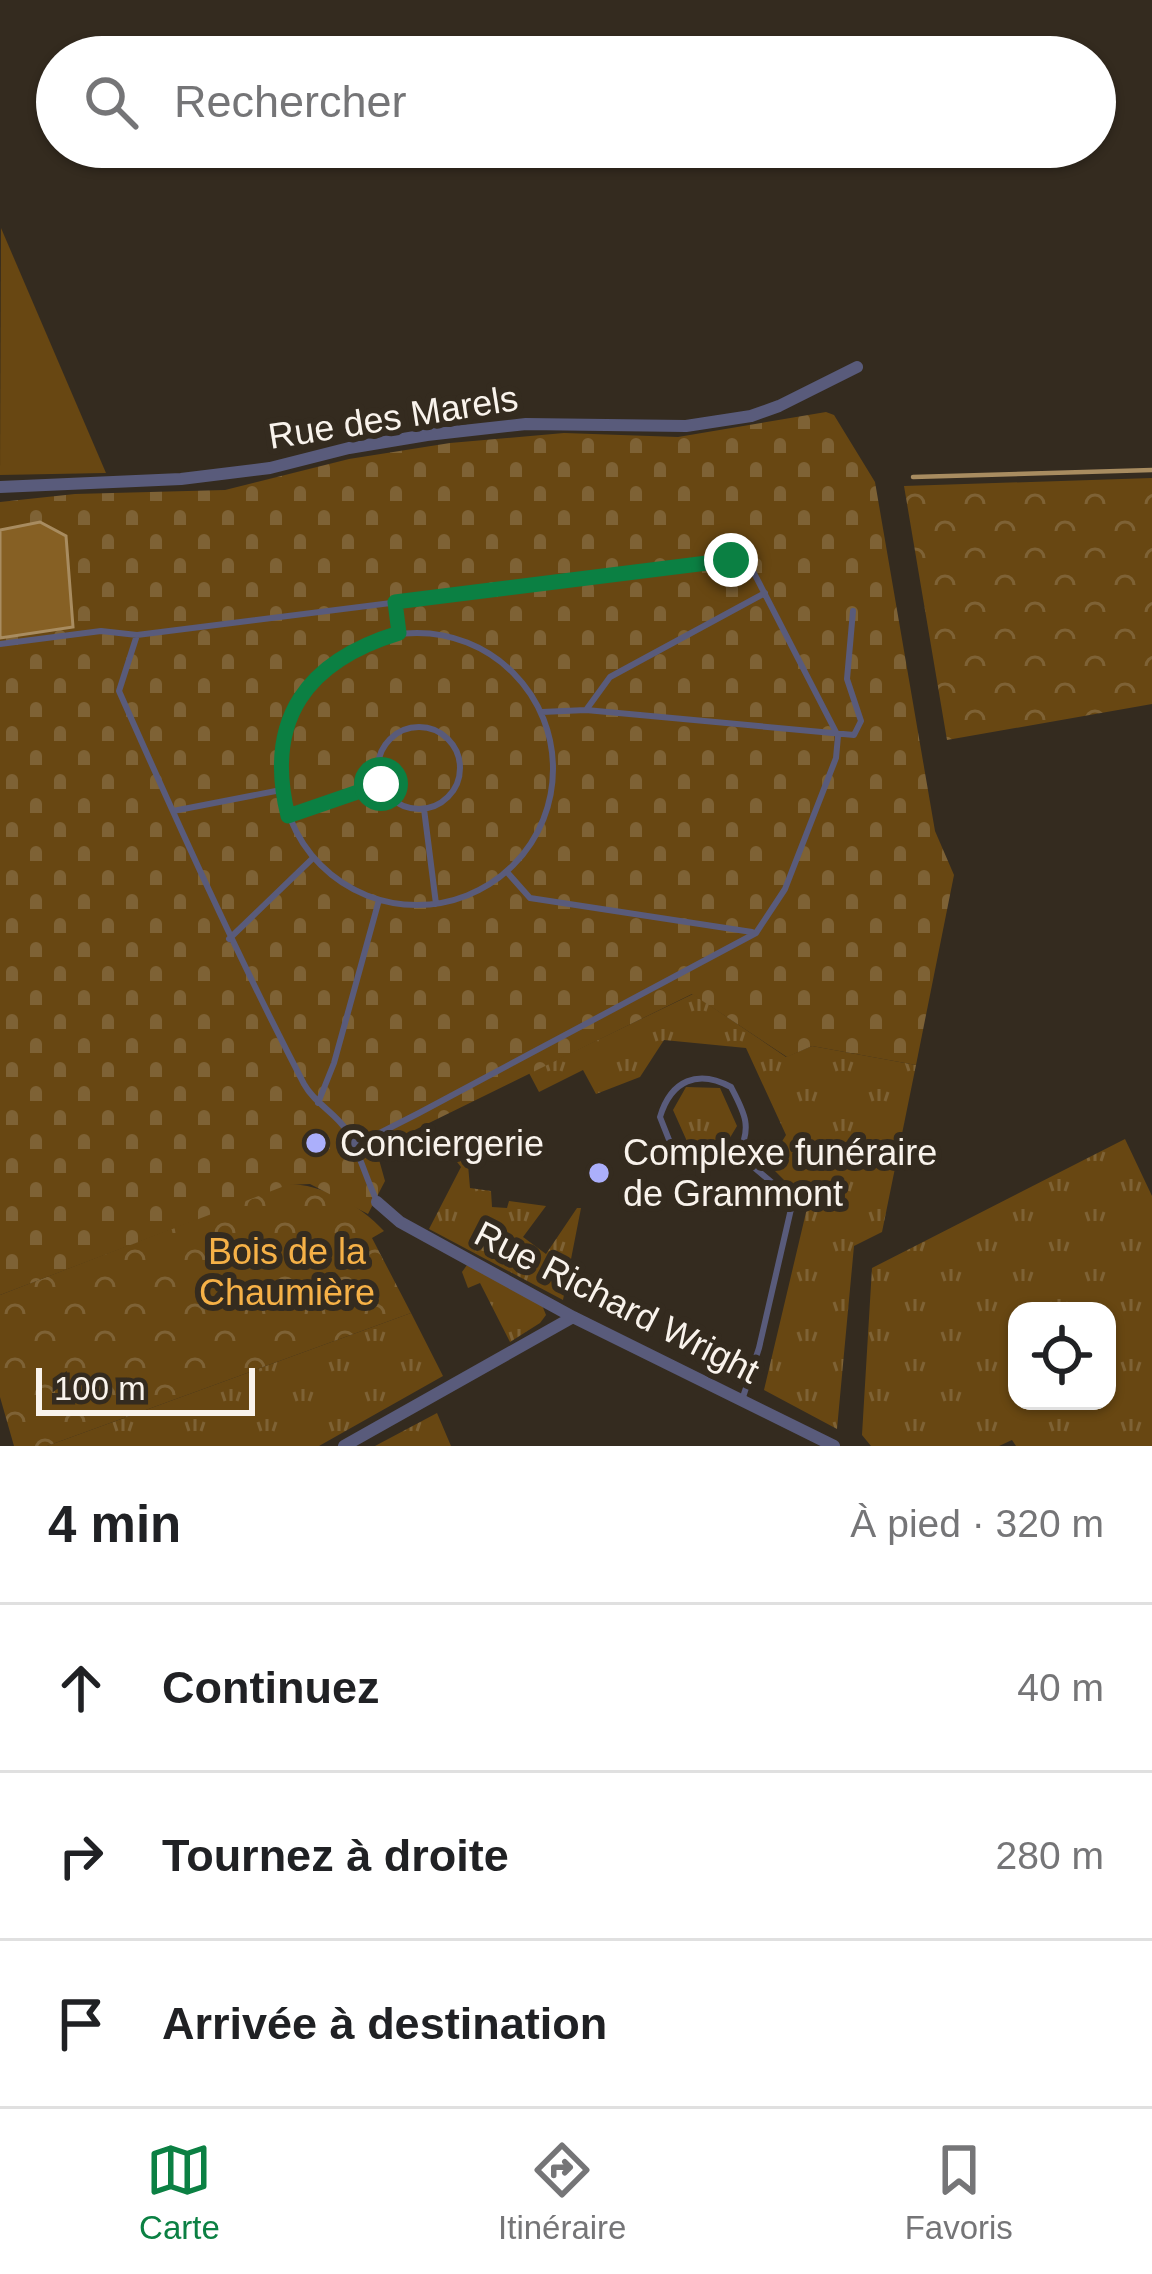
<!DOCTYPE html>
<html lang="fr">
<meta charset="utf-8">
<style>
body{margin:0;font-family:Helvetica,sans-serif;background:#f6f6f6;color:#202124}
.controls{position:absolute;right:36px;bottom:36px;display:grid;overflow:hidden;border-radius:24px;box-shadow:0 3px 9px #0004}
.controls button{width:108px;height:108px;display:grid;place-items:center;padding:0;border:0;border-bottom:3px solid #e0e0e0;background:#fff;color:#202124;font:60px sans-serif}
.scale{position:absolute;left:36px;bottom:30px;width:219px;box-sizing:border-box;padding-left:12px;border:6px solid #f9f3ec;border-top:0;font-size:33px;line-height:42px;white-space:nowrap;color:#f9f3ec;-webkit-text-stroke:9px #342b1f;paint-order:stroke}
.stop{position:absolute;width:36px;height:36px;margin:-27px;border:9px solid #0b8043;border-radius:50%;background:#fff}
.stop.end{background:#0b8043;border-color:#fff;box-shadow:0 3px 12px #0008}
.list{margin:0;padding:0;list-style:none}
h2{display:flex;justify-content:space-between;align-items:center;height:156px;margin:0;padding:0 48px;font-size:51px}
h2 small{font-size:39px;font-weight:400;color:#757577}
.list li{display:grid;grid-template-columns:78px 1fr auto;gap:36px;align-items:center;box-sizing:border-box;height:168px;padding:0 48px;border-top:3px solid #e0e0e0}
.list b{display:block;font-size:45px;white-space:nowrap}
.list em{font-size:39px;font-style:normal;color:#757577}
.icon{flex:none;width:66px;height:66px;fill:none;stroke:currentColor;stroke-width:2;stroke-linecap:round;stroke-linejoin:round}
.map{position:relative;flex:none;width:1152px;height:1446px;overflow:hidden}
.search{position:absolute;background:#fff;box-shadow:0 3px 9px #0004;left:36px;right:36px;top:36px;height:132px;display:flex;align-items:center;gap:30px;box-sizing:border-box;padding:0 42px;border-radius:66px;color:#757577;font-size:45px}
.sheet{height:660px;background:#fff}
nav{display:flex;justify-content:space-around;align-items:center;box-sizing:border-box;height:168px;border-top:3px solid #e0e0e0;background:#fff;font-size:33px;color:#757577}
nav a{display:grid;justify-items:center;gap:6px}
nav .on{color:#0b8043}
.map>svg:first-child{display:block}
</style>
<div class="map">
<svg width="1152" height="1446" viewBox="0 0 1152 1446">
<defs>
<pattern id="grass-tufts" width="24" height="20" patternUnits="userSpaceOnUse" patternTransform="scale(3)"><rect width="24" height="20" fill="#684712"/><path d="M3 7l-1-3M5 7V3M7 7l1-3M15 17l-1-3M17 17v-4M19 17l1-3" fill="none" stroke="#7e6235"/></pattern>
<pattern id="forest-crowns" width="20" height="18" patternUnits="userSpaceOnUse" patternTransform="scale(3)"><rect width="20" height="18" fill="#684712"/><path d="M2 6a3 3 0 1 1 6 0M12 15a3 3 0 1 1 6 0" fill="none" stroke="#7e6235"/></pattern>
<pattern id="cemetery-stones" width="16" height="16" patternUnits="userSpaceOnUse" patternTransform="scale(3)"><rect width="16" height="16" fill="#684712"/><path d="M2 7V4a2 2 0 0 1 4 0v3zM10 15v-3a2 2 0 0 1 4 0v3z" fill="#7e6235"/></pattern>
</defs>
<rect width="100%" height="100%" fill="#342b1f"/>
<path fill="url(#grass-tufts)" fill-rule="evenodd" d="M693 994 786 1057 812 1046 916 1065 882 1232 854 1246 837 1429 764 1390 808 1204 768 1164 786 1135 746 1048 664 1040 640 1077 596 1094 583 1070 539 1092 529 1073Z
M686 1087 720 1088 737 1126 719 1156 694 1157 673 1110Z
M471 1131 475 1139 467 1153 470 1188 491 1191 492 1207 507 1208 509 1201 546 1206 523 1237 546 1254 577 1208H581L563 1300 429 1229 461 1167 454 1158 465 1134Z
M1125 1139 1152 1196V1446H1016L1012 1440 999 1446H871L862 1435 872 1268ZM1017 1311H1107V1401H1017Z
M467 1265 542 1305 546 1315 540 1323 510 1342 480 1283 468 1288 462 1272Z
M411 1313 443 1376 319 1446H47Z
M437 1413 451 1446H375Z"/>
<path fill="url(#forest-crowns)" d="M1152 478V704L947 740 904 486Z
M287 1184C323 1184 360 1205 384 1231L372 1238 411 1313 47 1446H14L0 1397V1295Z"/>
<path fill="url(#cemetery-stones)" d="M826 412 834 415 875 482 935 831 954 875 916 1065 812 1046 787 1057 692 994 376 1149 385 1181 368 1214 310 1184 287 1185 0 1295V502L75 494 225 490 349 459 450 443 564 433 678 437Z"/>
<path fill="#684712" d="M1 228 106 473 0 475Z"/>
<path fill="#866024" stroke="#a88c60" stroke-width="3" d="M40 522 66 536 73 627 0 638V530Z"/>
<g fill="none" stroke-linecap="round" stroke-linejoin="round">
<path stroke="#a88c60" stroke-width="4.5" d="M913 477 1152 470"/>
<path stroke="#595b7b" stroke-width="6" d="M395 602 399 633
M281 769a136 136 0 1 1 272 0a136 136 0 1 1-272 0Z
M0 644 101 631 137 635
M586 710 610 677 765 593
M542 712 586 710 854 735 861 721 847 679 853 611
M378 768a41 41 0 1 1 82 0a41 41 0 1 1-82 0Z
M424 809 436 904
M173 811 281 790
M288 816 381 785
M507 872 530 898 752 932
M229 939 313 858
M318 1103 334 1063 379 900
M351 1143 364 1141 419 1113 756 933 785 889 836 758 838 736 754 573 745 564 731 560 137 635 119 691C178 824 237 955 304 1084 315 1104 336 1113 347 1131 359 1152 366 1178 376 1199
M738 1154C753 1127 744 1112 731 1087 698 1069 671 1080 660 1117L677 1160C698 1167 721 1169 738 1154L781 1190 791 1209 759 1348 743 1397"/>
<path stroke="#595b7b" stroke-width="12" d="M0 487 181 479 270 468 349 448 427 435 526 424 686 426 751 416 779 406 857 367
M377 1202 400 1222 573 1317 834 1446
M344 1446 573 1317"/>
</g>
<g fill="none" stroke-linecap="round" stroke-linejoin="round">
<path stroke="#0b8043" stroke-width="15" d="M381 784 288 816C264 719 307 661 399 633L395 602 731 560"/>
</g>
<g fill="#abaffb" stroke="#342b1f" stroke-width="4.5">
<circle cx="316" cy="1143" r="12"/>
<circle cx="599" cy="1173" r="12"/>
</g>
<g text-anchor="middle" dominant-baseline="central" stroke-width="12" stroke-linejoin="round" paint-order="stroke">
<g font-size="36" fill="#f9f3ec" stroke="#342b1f">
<text transform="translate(393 417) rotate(-9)">Rue des Marels</text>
<text transform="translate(617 1302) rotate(27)">Rue Richard Wright</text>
</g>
<g font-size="36" fill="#f9f3ec" stroke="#342b1f" text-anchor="start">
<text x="340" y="1143">Conciergerie</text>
<text x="623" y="1152">Complexe funéraire<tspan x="623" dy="41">de Grammont</tspan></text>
</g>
<g font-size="36" fill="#f6b147" stroke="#342b1f">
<text x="287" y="1251">Bois de la<tspan x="287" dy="41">Chaumière</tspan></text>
</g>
</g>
</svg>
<div class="controls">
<button><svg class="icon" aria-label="locate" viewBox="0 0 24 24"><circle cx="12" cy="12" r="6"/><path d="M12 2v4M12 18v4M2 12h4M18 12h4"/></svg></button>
</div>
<div class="scale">100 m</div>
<div class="stop" style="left:381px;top:784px"></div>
<div class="stop end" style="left:731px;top:560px"></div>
<div class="search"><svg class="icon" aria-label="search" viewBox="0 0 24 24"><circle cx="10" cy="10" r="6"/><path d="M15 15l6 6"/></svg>Rechercher</div>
</div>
<section class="sheet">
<h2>4 min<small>À pied · 320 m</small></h2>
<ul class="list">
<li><svg class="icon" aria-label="ahead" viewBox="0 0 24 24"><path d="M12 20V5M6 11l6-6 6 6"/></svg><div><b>Continuez</b></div><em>40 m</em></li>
<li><svg class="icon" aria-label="right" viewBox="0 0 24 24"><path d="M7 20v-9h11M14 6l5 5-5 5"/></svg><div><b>Tournez à droite</b></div><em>280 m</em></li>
<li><svg class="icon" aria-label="arrive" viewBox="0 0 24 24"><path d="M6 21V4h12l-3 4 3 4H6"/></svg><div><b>Arrivée à destination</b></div></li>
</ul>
</section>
<nav>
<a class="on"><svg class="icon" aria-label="map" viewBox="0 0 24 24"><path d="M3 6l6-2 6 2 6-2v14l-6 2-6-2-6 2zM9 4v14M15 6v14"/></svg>Carte</a>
<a><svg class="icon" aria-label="directions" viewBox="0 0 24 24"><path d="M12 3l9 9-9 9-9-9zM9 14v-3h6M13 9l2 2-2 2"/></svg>Itinéraire</a>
<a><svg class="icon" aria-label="saved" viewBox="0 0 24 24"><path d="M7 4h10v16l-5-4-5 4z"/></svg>Favoris</a>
</nav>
